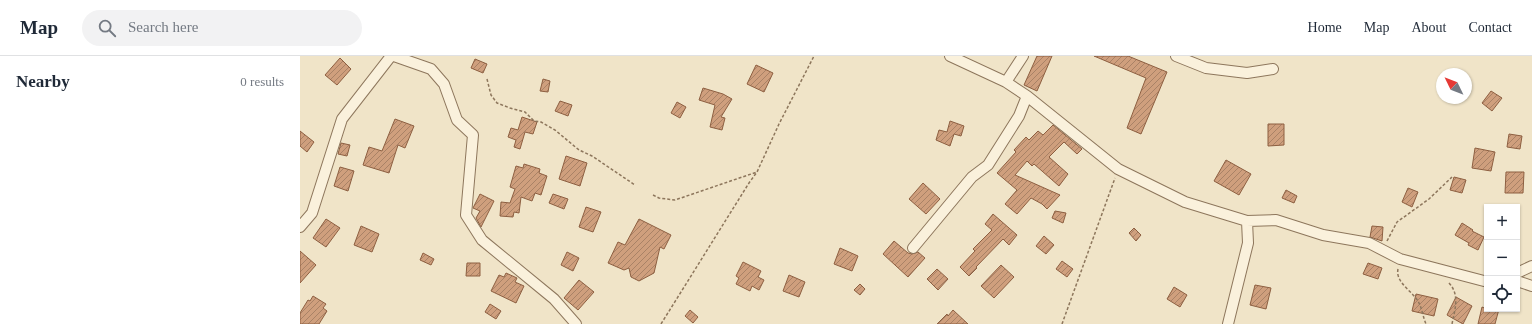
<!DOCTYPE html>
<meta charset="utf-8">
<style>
body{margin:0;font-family:Georgia,serif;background:#f2f2f3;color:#1f2937}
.controls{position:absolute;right:12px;bottom:12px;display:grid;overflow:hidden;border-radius:0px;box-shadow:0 1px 3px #0004}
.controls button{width:36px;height:36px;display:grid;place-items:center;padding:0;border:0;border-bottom:1px solid #e0e1e3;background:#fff;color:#1f2937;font:20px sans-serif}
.compass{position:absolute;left:1136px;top:12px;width:36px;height:36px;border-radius:50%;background:#fff;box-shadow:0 1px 3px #0004;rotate:313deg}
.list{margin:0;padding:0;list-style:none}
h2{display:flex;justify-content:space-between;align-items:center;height:52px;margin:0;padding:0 16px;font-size:17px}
h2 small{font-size:13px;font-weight:400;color:#747a83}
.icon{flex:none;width:22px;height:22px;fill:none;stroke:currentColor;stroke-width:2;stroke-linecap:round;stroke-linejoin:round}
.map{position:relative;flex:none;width:1232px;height:268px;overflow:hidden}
header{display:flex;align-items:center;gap:24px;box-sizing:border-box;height:56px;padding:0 20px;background:#fff;border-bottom:1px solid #e0e1e3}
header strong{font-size:19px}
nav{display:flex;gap:22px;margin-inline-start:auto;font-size:14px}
.search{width:280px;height:36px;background:#f2f2f3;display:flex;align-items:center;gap:10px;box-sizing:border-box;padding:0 14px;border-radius:22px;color:#747a83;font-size:15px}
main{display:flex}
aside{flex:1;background:#fff}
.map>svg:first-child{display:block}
</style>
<header>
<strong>Map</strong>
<div class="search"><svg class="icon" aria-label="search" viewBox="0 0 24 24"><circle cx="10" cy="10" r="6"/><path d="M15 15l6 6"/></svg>Search here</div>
<nav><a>Home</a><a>Map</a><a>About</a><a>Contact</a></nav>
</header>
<main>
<aside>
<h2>Nearby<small>0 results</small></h2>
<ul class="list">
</ul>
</aside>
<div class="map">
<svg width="1232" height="268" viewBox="0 0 1232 268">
<defs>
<pattern id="building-hatch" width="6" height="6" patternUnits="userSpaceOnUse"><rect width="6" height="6" fill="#cf9f7d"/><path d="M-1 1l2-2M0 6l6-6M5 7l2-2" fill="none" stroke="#a98266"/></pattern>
</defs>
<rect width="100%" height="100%" fill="#f0e4c8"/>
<path fill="url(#building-hatch)" stroke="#8d5f41" d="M737 0H752L737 35 724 29Z
M794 0H828L867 16 841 78 827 72 846 22Z
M40 2 51 13 37 29 25 19Z
M175 3 187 8 183 17 171 12Z
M456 9 473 17 464 36 447 28Z
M243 23 250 25 248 36 240 35Z
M403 32 423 38 432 43 421 61 425 62 422 74 410 71 415 49 399 44Z
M1191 35 1202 42 1192 55 1182 47Z
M260 45 272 49 268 60 255 55Z
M377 46 386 51 380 62 371 57Z
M222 61 237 66 233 78 225 76 220 93 214 91 216 84 208 81 211 72 218 74Z
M95 63 114 70 105 92 98 89 89 117 63 109 69 91 82 95Z
M650 65 664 70 661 80 654 78 650 90 636 84 639 74 647 76Z
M968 68H984V89L968 90Z
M753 69 782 93 777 98 764 86 749 101 768 118 759 130 734 108 732 110 727 105 715 119 760 139 747 153 742 148 731 142 717 158 705 148 717 134 697 117 716 96 714 94 726 81 729 84 738 75 743 79Z
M0 75 14 86 7 96 0 90Z
M1209 78 1222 80 1220 93 1207 91Z
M41 87 50 89 47 100 38 98Z
M1175 92 1195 96 1191 115 1172 112Z
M266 100 287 107 280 130 259 123Z
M926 104 951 118 939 139 914 125Z
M224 108 240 113 239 117 247 120 241 139 235 137 232 145 221 141 219 157 214 156 213 161 200 160 201 146 210 147 215 133 210 131 216 110 223 112Z
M40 111 54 115 48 135 34 130Z
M1206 116H1224L1223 137H1205Z
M1154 121 1166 124 1162 137 1150 134Z
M623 127 640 143 626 158 609 143Z
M1108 132 1118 136 1112 151 1102 146Z
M986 134 997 140 994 147 982 142Z
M180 138 194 145 181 171 176 162 180 155 173 152Z
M253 138 268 143 264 153 249 147Z
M286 151 301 156 293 176 279 171Z
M755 155 766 157 763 167 752 162Z
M693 158 717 179 709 189 703 183 676 211 677 212 669 220 660 211 675 195 673 193 692 174 685 168Z
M26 163 40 172 26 191 13 182Z
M339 163 371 179 364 193 360 191 354 217 339 225 331 221 329 212 324 214 308 207 318 186 325 189Z
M1162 167 1173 174 1172 175 1184 181 1178 194 1168 189 1169 187 1155 179Z
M61 170 79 178 72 196 54 189Z
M1072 170 1083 171 1082 185 1070 181Z
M834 172 841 179 836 185 829 177Z
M744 180 754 189 746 198 736 190Z
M594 185 608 197 612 198 618 196 625 202 608 221 583 198Z
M540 192 558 200 552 215 534 208Z
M0 195 16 209 0 227Z
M267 196 279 202 273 215 261 209Z
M123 197 134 203 131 209 120 204Z
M762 205 773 213 767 221 756 213Z
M443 206 461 215 458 221 464 224 459 234 452 230 450 235 436 228 439 222 436 220Z
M167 207H180V220H166Z
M1068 207 1082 212 1078 223 1063 218Z
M701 209 714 221 694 242 681 230Z
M637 213 648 223 638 234 627 223Z
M206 217 217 222 215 226 224 230 216 247 191 235 199 219 204 221Z
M489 219 505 226 499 241 483 235Z
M279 224 294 236 278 254 264 242Z
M560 228 565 233 560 239 554 234Z
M955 229 971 232 966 253 950 249Z
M874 231 887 239 880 251 867 243Z
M1116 238 1138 243 1134 260 1112 255Z
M13 240 26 248 23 252 27 255 19 268H0V257L8 244 10 245Z
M1156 241 1172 250 1163 268 1147 259Z
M190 248 201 255 196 263 185 256Z
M1182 251 1187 253H1199L1195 268H1178Z
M390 254 398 261 393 267 385 260Z
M653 254 668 268H637L647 258 648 260Z"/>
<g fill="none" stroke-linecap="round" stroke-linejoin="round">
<defs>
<path id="street" d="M94 0 131 13 144 28 157 64 173 79 166 159 182 184 254 243 276 268
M650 0 706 26 727 40 818 113 885 146 947 165 976 164 1023 179 1069 187 1100 203 1184 225H1187
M876 0 906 12 947 17 973 13
M706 26 723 0
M0 171 12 157 42 63 91 0
M613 192 672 121 688 109 719 60 727 40
M1217 217 1232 210
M1217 225 1232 230
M928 268 948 187 947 165"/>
</defs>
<use href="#street" stroke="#8d765c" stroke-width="12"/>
<path stroke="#8d765c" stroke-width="1.5" stroke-dasharray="3 2" stroke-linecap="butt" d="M187 23 191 39 197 47 210 52 225 56 234 65 241 66 255 74 279 94 292 100 335 129
M353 139 359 142 375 144 457 116
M1087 185 1097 166 1129 143 1152 121
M1098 213C1095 227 1114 236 1119 247 1122 253 1123 261 1126 268
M1149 227C1160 239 1155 253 1152 268
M361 268 449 127 457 116 479 68 514 0
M762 268 815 122"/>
<use href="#street" stroke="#faf1dc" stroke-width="10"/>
</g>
</svg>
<div class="controls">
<button>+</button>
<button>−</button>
<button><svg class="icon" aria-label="locate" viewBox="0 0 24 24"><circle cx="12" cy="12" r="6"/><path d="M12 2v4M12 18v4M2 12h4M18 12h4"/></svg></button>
</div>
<svg class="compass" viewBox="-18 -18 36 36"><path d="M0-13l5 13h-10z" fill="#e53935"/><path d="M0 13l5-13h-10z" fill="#747a83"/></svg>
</div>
</main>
